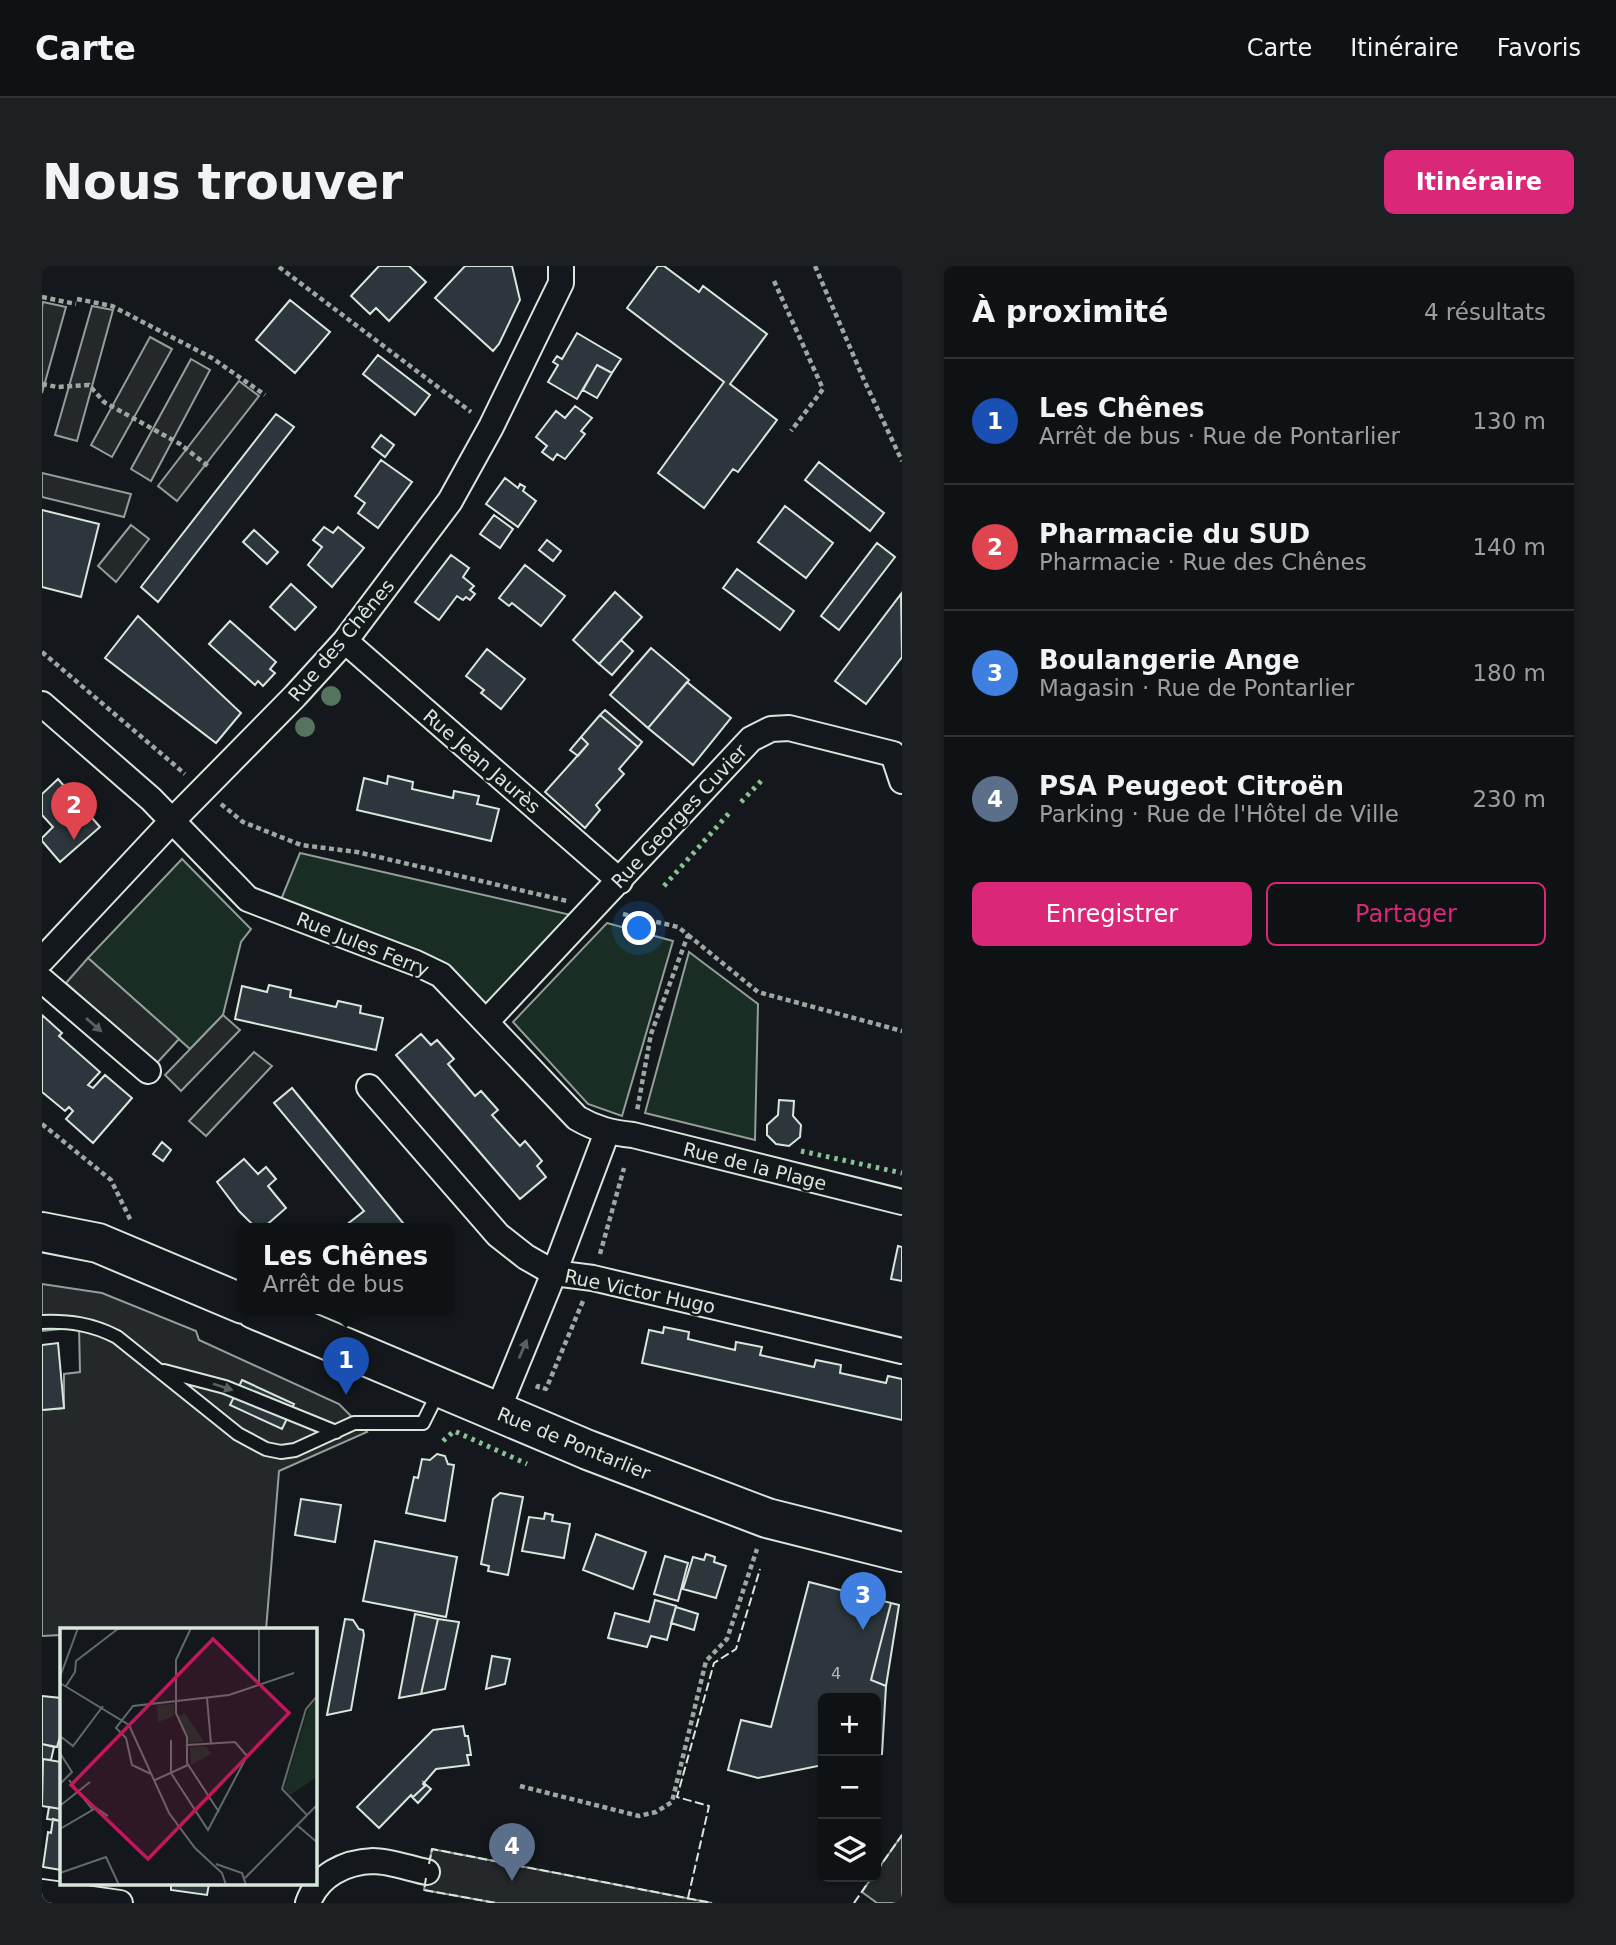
<!DOCTYPE html>
<html lang="fr">
<meta charset="utf-8">
<style>
body{margin:0;font-family:"DejaVu Sans",sans-serif;background:#1d2022;color:#f1f3f6}
.controls{position:absolute;right:21px;bottom:21px;display:grid;overflow:hidden;border-radius:10px;box-shadow:0 2px 5px #0004}
.controls button{width:63px;height:63px;display:grid;place-items:center;padding:0;border:0;border-bottom:2px solid #2f3234;background:#0f1215;color:#f1f3f6;font:35px sans-serif}
.you{position:absolute;left:598px;top:663px;width:24px;height:24px;margin:-18px;border:5px solid #fff;border-radius:50%;background:#1a73e8;box-shadow:0 0 0 10px #1a73e833}
.badge{display:grid;place-items:center;width:46px;height:46px;border-radius:50%;background:#db2777;color:#fff;font-size:23px;font-weight:700}
.pin{position:absolute;translate:-50% -58px;filter:drop-shadow(0 2px 4px #0008)}
.pin::after{content:'';position:absolute;top:37px;width:24px;height:21px;background:inherit;clip-path:polygon(0 0,100% 0,50% 100%)}
.popup{position:absolute;left:195px;top:957px;width:217px;height:91px;box-sizing:border-box;display:grid;place-content:center;border-radius:10px;background:#0f1215;filter:drop-shadow(0 2px 5px #0005);font-size:23px;white-space:nowrap;color:#9b9ea0}
.popup b{font-size:26px;color:#f1f3f6}
.popup::after{content:'';position:absolute;left:50%;top:100%;margin-left:-14px;border:14px solid transparent;border-top-color:#0f1215}
.list{margin:0;padding:0;list-style:none}
h2{display:flex;justify-content:space-between;align-items:center;height:91px;margin:0;padding:0 28px;font-size:30px}
h2 small{font-size:23px;font-weight:400;color:#9b9ea0}
.list li{display:grid;grid-template-columns:46px 1fr auto;gap:21px;align-items:center;box-sizing:border-box;height:126px;padding:0 28px;border-top:2px solid #2f3234}
.list b{display:block;font-size:26px;white-space:nowrap}
.list p{margin:0;font-size:23px;white-space:nowrap;color:#9b9ea0}
.list em{font-size:23px;font-style:normal;color:#9b9ea0}
.actions{display:flex;gap:14px;padding:21px 28px}
.actions a{flex:1;padding:16px 0;border:2px solid #db2777;border-radius:10px;text-align:center;font-size:24px;color:#db2777}
.actions .main{background:#db2777;color:#fff}
.icon{flex:none;width:38px;height:38px;fill:none;stroke:currentColor;stroke-width:2;stroke-linecap:round;stroke-linejoin:round}
.map{position:relative;flex:none;width:860px;height:1637px;overflow:hidden;border-radius:10px}
header{display:flex;align-items:center;gap:42px;box-sizing:border-box;height:98px;padding:0 35px;background:#0f1215;border-bottom:2px solid #2f3234}
header strong{font-size:33px}
nav{display:flex;gap:38px;margin-inline-start:auto;font-size:24px}
.intro{display:flex;align-items:center;justify-content:space-between;box-sizing:border-box;height:168px;padding:0 42px}
h1{margin:0;font-size:49px}
.button{padding:18px 32px;border-radius:10px;background:#db2777;color:#fff;font-size:24px;font-weight:700}
main{display:flex;gap:42px;padding:0 42px}
aside{flex:1;background:#0f1215;border-radius:10px;box-shadow:0 2px 5px #0004}
.map>svg:first-child{display:block}
</style>
<header>
<strong>Carte</strong>
<nav><a>Carte</a><a>Itinéraire</a><a>Favoris</a></nav>
</header>
<div class="intro"><h1>Nous trouver</h1><a class="button">Itinéraire</a></div>
<main>
<div class="map">
<svg width="860" height="1637" viewBox="0 0 860 1637">
<rect width="100%" height="100%" fill="#14181c"/>
<path fill="#1a2d24" stroke="#939e99" stroke-width="2" d="M258 587 529 649 441 740 238 636Z
M140 593 209 663 199 676 181 749 148 783 46 692Z
M565 657 631 675 580 850 546 838 471 756Z
M647 686 716 738 713 874 603 847Z"/>
<path fill="#24282b" stroke="#939e99" stroke-width="2" d="M1 36 24 41 0 127V41Z
M50 40 71 44 35 175 13 169Z
M108 71 130 83 70 191 49 179Z
M149 93 168 104 109 215 89 203Z
M197 115 217 130 135 235 116 220Z
M0 207 89 228 82 251 0 231Z
M89 259 107 273 74 316 56 300Z
M46 692 137 773 114 798 24 717Z
M181 749 198 764 139 825 123 809Z
M212 786 230 800 164 870 147 855Z
M0 1018 60 1027 154 1065 157 1074 297 1138 325 1166 237 1205 224 1364H19V1369L0 1370V1144L22 1142V1108L38 1106 37 1061 0 1065Z
M860 1569V1637H835L820 1626 830 1611H834V1606Z
M390 1583 670 1637H454L382 1624Z"/>
<path fill="#2c363c" stroke="#d8e6dc" stroke-width="2" d="M337 0H367L384 16 347 55 334 42 328 48 309 30Z
M423 0H470L478 34 457 78 451 85 393 32Z
M616 0H622L657 26 661 20 725 68 688 118 735 154 696 206 691 203 662 242 616 207 682 116 585 42Z
M248 34 288 66 253 107 214 74Z
M535 67 579 93 570 107 555 99 535 133 506 116 516 99 511 96 515 90 520 93Z
M336 89 388 129 373 149 321 108Z
M555 99 570 107 555 132 541 124Z
M533 140 550 152 539 165 543 168 523 193 515 188 511 194 500 186 505 180 494 171 514 145 523 152Z
M234 148 252 161 116 336 99 321Z
M339 169 352 179 343 191 330 181Z
M339 194 370 216 336 262 316 247 323 237 313 230Z
M777 196 842 247 828 265 763 214Z
M463 212 476 222 478 218 483 221 481 225 494 235 476 261 444 238Z
M743 240 791 277 764 312 716 276Z
M0 244 57 258 39 331 0 321Z
M452 249 471 263 458 282 438 268Z
M282 261 291 267 296 261 322 282 290 321 266 299 280 281 271 274Z
M212 264 236 286 225 298 201 276Z
M505 274 519 285 511 295 497 284Z
M835 277 853 291 797 364 779 350Z
M409 289 427 302 421 311 432 320 428 324 433 328 428 334 424 331 421 334 415 330 397 354 373 336Z
M483 299 523 330 499 360 470 337 467 340 457 332Z
M695 303 752 345 738 364 681 322Z
M249 318 274 341 253 364 228 341Z
M573 326 600 351 557 398 531 374Z
M859 328 860 391 824 438 793 415Z
M96 350 199 447 174 477 63 392Z
M188 355 234 396 228 403 233 407 221 420 216 415 213 419 167 378Z
M579 374 591 385 570 409 557 398Z
M609 382 647 414 606 462 568 429Z
M445 383 483 413 459 443 439 427 442 424 424 410Z
M645 416 689 452 651 499 606 462Z
M563 444 600 476 596 481 558 449Z
M558 449 596 481 577 503 582 508 554 539 558 544 543 562 503 526 546 478 539 471Z
M539 471 546 478 536 490 528 484Z
M346 510 371 516 370 523 411 532 412 525 437 530 435 538 457 543 449 575 315 544 322 512 345 518Z
M16 513 58 561 18 596 0 575V572L11 561 0 549V528Z
M227 719 249 724 248 731 294 741 296 735 319 740 318 747 341 752 334 784 193 753 200 720 225 726Z
M0 749 20 767 17 770 58 806 46 819 51 822 63 809 90 832 51 877 24 853 31 845 27 841 23 845 0 826Z
M379 768 389 779 395 774 412 793 406 798 433 830 439 825 456 844 450 849 478 880 483 875 500 895 495 900 504 911 478 933 354 789Z
M250 822 366 963H299L322 945 232 837Z
M737 834 752 835 751 850 759 859 758 871 747 880 734 878 725 869V859L736 849Z
M120 876 129 884 121 895 111 888Z
M202 893 216 908 224 901 234 913 226 920 244 942 220 963 211 959 197 945 175 916Z
M856 980 860 981V1015L849 1013Z
M622 1061 647 1066 646 1073 693 1084 694 1076 720 1081 718 1089 772 1101 774 1094 799 1099 798 1107 844 1117 846 1110 860 1113V1154L600 1097 607 1064 621 1067Z
M16 1077 22 1142 0 1144V1079Z
M200 1114 252 1138 240 1163 188 1139Z
M395 1188 403 1190 406 1198 412 1199 403 1255 364 1247 372 1211 376 1212 380 1193 388 1194Z
M458 1227 481 1231 466 1309 446 1305 447 1300 439 1298 451 1233Z
M259 1233 299 1239 293 1276 253 1269Z
M503 1247 511 1249 510 1255 528 1258 522 1292 480 1285 487 1251 502 1253Z
M554 1268 604 1286 591 1323 541 1304Z
M333 1275 415 1291 404 1351 321 1335Z
M664 1288 673 1291 672 1296 684 1300 674 1332 641 1323 651 1291 662 1294Z
M623 1290 646 1297 636 1335 612 1328Z
M767 1316 849 1337 829 1414 844 1420 840 1488 834 1489V1432H781V1499L716 1512 686 1504 699 1454 729 1461Z
M613 1334 634 1340 625 1374 609 1370 605 1381 566 1372 573 1347 607 1356Z
M849 1337 857 1339 844 1420 829 1414Z
M634 1341 656 1348 652 1364 629 1357Z
M373 1348 396 1353 379 1428 357 1432Z
M303 1353 311 1354 317 1363 321 1364 322 1369 309 1444 285 1449Z
M396 1353 417 1356 403 1423 379 1428Z
M450 1390 468 1393 463 1418 444 1423Z
M0 1430 19 1432V1467L15 1481 0 1478Z
M421 1460 423 1470H426L429 1489H425L427 1499 394 1503 381 1518 383 1520 371 1531 369 1529 337 1562 315 1541 391 1464Z
M0 1478 12 1481 9 1494 0 1493Z
M1 1493 19 1496V1543L0 1540Z
M382 1517 389 1523 376 1537 369 1530 371 1531 383 1520Z
M7 1541 19 1543V1555L5 1553Z
M11 1553 19 1555V1604L1 1601 6 1566 9 1567Z
M129 1618H167L165 1629 129 1624Z"/>
<g fill="none" stroke-linecap="round" stroke-linejoin="round">
<defs>
<path id="service" d="M0 1056C28 1055 50 1058 75 1071L196 1168 224 1183 239 1186 253 1184 312 1157H381L396 1127
M122 1105 183 1121 294 1166"/>
<path id="minor" d="M303 375 578 615
M0 438 109 533 206 633 374 697 399 709 535 852C554 863 570 867 591 869L860 936
M0 694 130 555 253 430 303 375 408 235 449 161 519 17V0
M0 714 106 805
M444 756 709 473 729 463 747 462 851 488 860 515
M327 821 456 969 484 991 512 1007 551 1012 860 1085
M455 1146 512 1007 565 866
M0 1626 78 1637
M266 1637C276 1609 303 1596 331 1595 348 1595 369 1603 385 1606"/>
<path id="primary" d="M0 966 56 977 201 1038
M212 1043 546 1184 725 1252 860 1286"/>
</defs>
<use href="#service" stroke="#d8e6dc" stroke-width="16"/>
<use href="#minor" stroke="#d8e6dc" stroke-width="28"/>
<use href="#primary" stroke="#d8e6dc" stroke-width="42"/>
<path stroke="#9da8a2" stroke-width="4.5" stroke-dasharray="5 3.5" stroke-linecap="butt" d="M773 0 822 114 860 195
M237 1 429 146
M732 15 781 123 749 165
M0 31 34 38
M35 33 70 40 170 92 223 129
M0 118 15 121 47 119 62 136 138 178 166 200
M0 386 143 508
M179 538 201 556 259 579 315 586 525 635
M581 648 636 661 646 669 609 768 595 845
M646 669 716 726 860 765
M0 858 69 914 89 955
M558 988 582 902
M495 1123 496 1120 504 1123 541 1035
M478 1520 597 1550 614 1546 630 1536 664 1395 685 1373 715 1283"/>
<use href="#service" stroke="#14181c" stroke-width="12"/>
<use href="#minor" stroke="#14181c" stroke-width="24"/>
<use href="#primary" stroke="#14181c" stroke-width="38"/>
<path stroke="#8ac095" stroke-width="5" stroke-dasharray="3.5 5" stroke-linecap="butt" d="M699 536 721 513
M622 620 689 545
M759 885 860 907
M401 1175 412 1165 485 1198"/>
<path stroke="#d8e6dc" stroke-width="2" stroke-dasharray="9 3.5" stroke-linecap="butt" d="M387 1598 390 1583 670 1637
M834 1606 860 1569
M384 1612 382 1624 454 1637
M646 1632 667 1540 635 1531 672 1397 694 1383 718 1303
M812 1637 830 1611"/>
</g>
<g fill="#55745f">
<circle cx="289" cy="430" r="10"/>
<circle cx="263" cy="461" r="10"/>
</g>
<defs><path id="oneway-solid" d="M-6-.8H1V-3.2L6.5 0L1 3.2V.8H-6Z" transform="scale(1.75)"/></defs>
<g fill="#59605f">
<use href="#oneway-solid" transform="translate(52 759) rotate(41)"/>
<use href="#oneway-solid" transform="translate(481 1083) rotate(-67)"/>
<use href="#oneway-solid" transform="translate(181 1121) rotate(18)"/>
</g>
<g text-anchor="middle" dominant-baseline="central" stroke-width="5" stroke-linejoin="round" paint-order="stroke">
<g font-size="16" fill="#adbab4">
<text x="794" y="1407">4</text>
</g>
<g font-size="19" fill="#d8e6dc" stroke="#14181c">
<text transform="translate(299 374) rotate(-50)">Rue des Chênes</text>
<text transform="translate(440 495) rotate(41)">Rue Jean Jaurès</text>
<text transform="translate(637 550) rotate(-47)">Rue Georges Cuvier</text>
<text transform="translate(321 678) rotate(22)">Rue Jules Ferry</text>
<text transform="translate(713 900) rotate(14)">Rue de la Plage</text>
<text transform="translate(598 1025) rotate(12)">Rue Victor Hugo</text>
<text transform="translate(532 1177) rotate(22)">Rue de Pontarlier</text>
</g>
</g>
<g transform="translate(18 1362)">
<rect width="257" height="257" fill="#14181c"/>
<path d="M257 70V149L230 167 224 160 248 82ZM114 76V88L98 94 97 77ZM125 85 144 114 128 115 119 88ZM146 118 151 126 131 137 130 119Z" fill="#1a2d24"/>
<path fill="none" stroke="#626a69" stroke-width="2" d="M131 0 116 32V85L127 109V135L159 184M199 0V55M0 49 18 0M0 55 69 97 109 185 135 220 162 245 166 257M6 58 15 44 16 33 59 0M147 70 151 116M0 108 13 118 43 78M111 112V145L148 202 187 128 175 114 127 117M0 125 12 144 0 156M91 146 72 137 66 110 56 100 73 78 169 67 234 45M9 152 32 181M95 152 128 137M1 177 30 154M247 187 222 161 246 81 258 67M238 198 258 215M0 201 36 180 48 188M156 236 182 245 186 257M0 245 46 229 59 257M185 250 258 176"/>
<path fill="#c2185b" fill-opacity="0.15" stroke="#c2185b" stroke-width="3.5" d="M153 11 229 85 88 231 11 157Z"/>
<rect width="257" height="257" fill="none" stroke="#d8e6dc" stroke-width="3.5"/>
</g>
</svg>
<div class="controls">
<button>+</button>
<button>−</button>
<button><svg class="icon" aria-label="layers" viewBox="0 0 24 24"><path d="M12 4l9 5-9 5-9-5zM3 14l9 5 9-5"/></svg></button>
</div>
<div class="you"></div>
<div class="pin badge" style="left:304px;top:1129px;background:#1a4fb4">1</div>
<div class="popup"><b>Les Chênes</b>Arrêt de bus</div>
<div class="pin badge" style="left:32px;top:574px;background:#e0444e">2</div>
<div class="pin badge" style="left:821px;top:1364px;background:#3f7fe0">3</div>
<div class="pin badge" style="left:470px;top:1615px;background:#5c6f8a">4</div>
</div>
<aside>
<h2>À proximité<small>4 résultats</small></h2>
<ul class="list">
<li><span class="badge" style="background:#1a4fb4">1</span><div><b>Les Chênes</b><p>Arrêt de bus · Rue de Pontarlier</p></div><em>130 m</em></li>
<li><span class="badge" style="background:#e0444e">2</span><div><b>Pharmacie du SUD</b><p>Pharmacie · Rue des Chênes</p></div><em>140 m</em></li>
<li><span class="badge" style="background:#3f7fe0">3</span><div><b>Boulangerie Ange</b><p>Magasin · Rue de Pontarlier</p></div><em>180 m</em></li>
<li><span class="badge" style="background:#5c6f8a">4</span><div><b>PSA Peugeot Citroën</b><p>Parking · Rue de l'Hôtel de Ville</p></div><em>230 m</em></li>
</ul>
<div class="actions"><a class="main">Enregistrer</a><a>Partager</a></div>
</aside>
</main>
